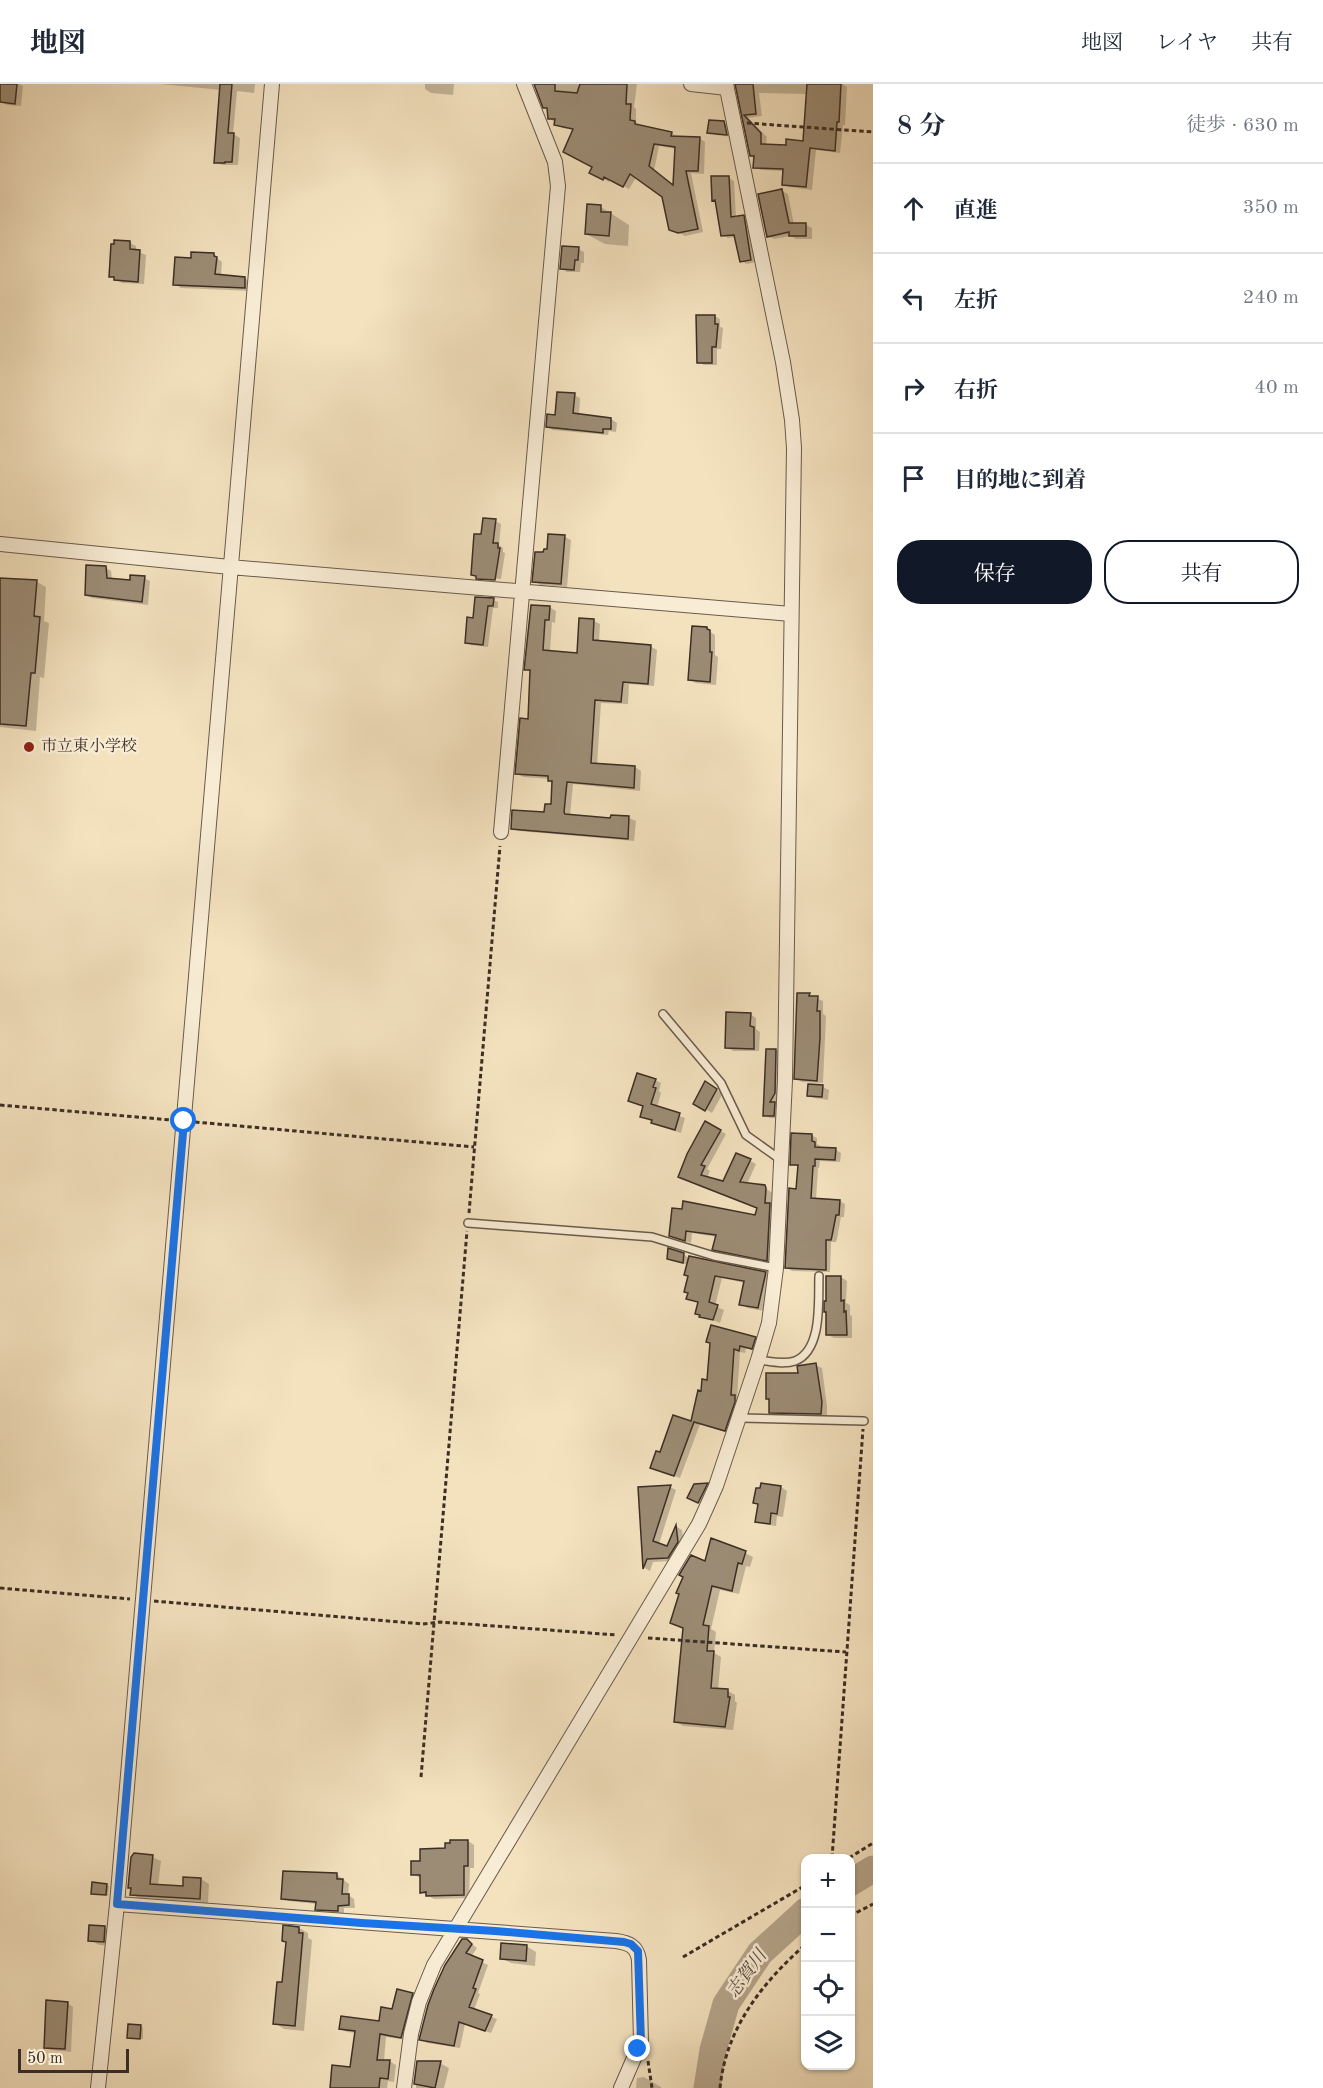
<!DOCTYPE html>
<html lang="ja">
<meta charset="utf-8">
<style>
body{margin:0;font-family:"Old Standard TT","Noto Serif JP",serif;background:#f2f2f3;color:#1f2937}
.controls{position:absolute;right:18px;bottom:18px;display:grid;overflow:hidden;border-radius:12px;box-shadow:0 2px 4px #0004}
.controls button{width:54px;height:54px;display:grid;place-items:center;padding:0;border:0;border-bottom:2px solid #e0e1e3;background:#fff;color:#1f2937;font:30px sans-serif}
.scale{position:absolute;left:18px;bottom:15px;width:111px;box-sizing:border-box;padding-left:6px;border:3px solid #3c2e25;border-top:0;font-size:16px;line-height:21px;white-space:nowrap;color:#3c2e25;-webkit-text-stroke:4px #f8ecd5;paint-order:stroke}
.stop{position:absolute;width:18px;height:18px;margin:-14px;border:4px solid #1a73e8;border-radius:50%;background:#fff}
.stop.end{background:#1a73e8;border-color:#fff;box-shadow:0 2px 6px #0008}
.list{margin:0;padding:0;list-style:none}
h2{display:flex;justify-content:space-between;align-items:center;height:78px;margin:0;padding:0 24px;font-size:26px}
h2 small{font-size:20px;font-weight:400;color:#747a83}
.list li{display:grid;grid-template-columns:39px 1fr auto;gap:18px;align-items:center;box-sizing:border-box;height:90px;padding:0 24px;border-top:2px solid #e0e1e3}
.list b{display:block;font-size:22px;white-space:nowrap}
.list em{font-size:20px;font-style:normal;color:#747a83}
.actions{display:flex;gap:12px;padding:18px 24px}
.actions a{flex:1;padding:14px 0;border:2px solid #111827;border-radius:24px;text-align:center;font-size:21px;color:#111827}
.actions .main{background:#111827;color:#fff}
.icon{flex:none;width:33px;height:33px;fill:none;stroke:currentColor;stroke-width:2;stroke-linecap:round;stroke-linejoin:round}
.map{position:relative;flex:none;width:873px;height:2004px;overflow:hidden}
header{display:flex;align-items:center;gap:36px;box-sizing:border-box;height:84px;padding:0 30px;background:#fff;border-bottom:2px solid #e0e1e3}
header strong{font-size:28px}
nav{display:flex;gap:33px;margin-inline-start:auto;font-size:21px}
main{display:flex}
aside{flex:1;background:#fff}
.map>svg:first-child{display:block}
</style>
<header>
<strong>地図</strong>
<nav><a>地図</a><a>レイヤ</a><a>共有</a></nav>
</header>
<main>
<div class="map">
<svg width="873" height="2004" viewBox="0 0 873 2004">
<rect width="100%" height="100%" fill="#f4e2bf"/>
<filter id="stains"><feTurbulence type="fractalNoise" baseFrequency=".00333" numOctaves="4"/><feColorMatrix values="0 0 0 0 .2 0 0 0 0 .09 0 0 0 0 .02 0 0 0 .5 -.17"/></filter>
<radialGradient id="worn" r=".72"><stop offset=".6" stop-color="#630" stop-opacity="0"/><stop offset="1" stop-color="#630" stop-opacity=".3"/></radialGradient>
<path fill="#0003" fill-rule="evenodd" d="M0 0H19L23 2 21 22 7 21 1 18Z
M161 0H255L254 9 237 7 233 50 240 54 238 81H222L216 78 221 6Z
M425 0H454L453 11 431 9 425 5Z
M534 0H637L634 23 636 25V39L671 49 677 52 699 54 705 58 704 90 691 89 703 148 685 152 677 148 664 112 637 92 629 105 611 95 609 98 591 88 594 83 574 46 562 44 549 34V25L544 22ZM659 62 676 65 674 103 654 87Z
M736 0H843L847 3 845 41H843L840 69 816 66 812 106 789 103 783 100 785 87 761 86 755 83V74L751 71ZM759 9 808 10 805 58 787 62H766L767 53 748 34 762 32Z
M724 39 730 42 733 53 715 51 709 48Z
M729 94 734 97 736 134 743 133 749 136 756 178 747 180 741 177 736 153 728 154 723 151 717 117 714 116Z
M782 107 788 110 794 141H806L812 144V155H796L791 152 774 155 768 152Z
M589 122 601 123 629 141 628 162 605 160 586 150Z
M130 159 136 162V167L146 171 144 200 122 199 111 192Z
M578 165 584 168V179H581L580 188H567L561 184Z
M213 171 222 178 221 192 246 195 252 199 251 207 181 204 175 200Z
M715 232 720 235V243L723 244 721 265H717V281H704L699 278Z
M574 311 580 314 579 332 611 335 617 339 616 348 609 347 608 351 553 346 547 343Z
M495 437 501 440 499 461 503 464V468L505 469 501 495 478 493 480 495 473 490 482 452Z
M565 453 571 456 567 503 540 501 534 497 544 470Z
M105 483 111 487 112 496 131 497 144 494 150 497 148 521 92 514 86 511Z
M0 495 37 498 46 503 44 537 49 539 44 594 40 593 36 647 0 643Z
M493 516 498 518V524H493L488 563 471 561 466 558 475 535Z
M549 523 556 527 555 539 552 538 550 568 578 571 594 537 600 540 599 558 650 562 657 566 654 602 629 600 628 620 601 619 597 681 635 683 641 687 640 707 573 700 570 732 612 735V732L629 734 636 737 634 757 519 747 512 744 545 730 552 722 553 699 549 695 523 693 517 689 529 637 532 588 526 585Z
M706 545 715 551V571L718 573 716 601 696 599 690 596Z
M809 911 823 917V930L826 932 823 999 802 998 796 994Z
M750 930 756 934V945L760 948 759 967H733L727 963Z
M768 966H776L782 969 781 1012 776 1020 780 1023 779 1034H770L764 1031Z
M655 996 661 999 659 1007 661 1009 657 1024 685 1034 681 1049 659 1042 642 1032 645 1022 630 1016Z
M705 999 723 1009 712 1029 695 1019Z
M823 1003 829 1006 828 1016 814 1014 808 1011Z
M706 1039 726 1050 707 1085 710 1087 707 1094 724 1099 737 1070 756 1080 747 1100 764 1103 772 1109 771 1121 776 1124 773 1179 720 1168 714 1165 717 1153 692 1149 691 1159 671 1152 674 1125 756 1133 758 1124 686 1095Z
M811 1051 817 1054V1060L820 1062V1065L836 1066 841 1069 840 1078 820 1077 819 1084H818L816 1116 840 1117 845 1120 844 1133H841L837 1155 836 1158H831L830 1188 792 1187 787 1184 798 1106 799 1083 791 1080Z
M683 1170 689 1174 765 1189 772 1193 764 1227 747 1224 741 1220 745 1199 722 1194 715 1222 724 1226 720 1239 704 1233 700 1219 688 1214V1181L668 1174Z
M841 1193 847 1197 846 1219 850 1221V1231L852 1232V1254H834L828 1251Z
M712 1242 755 1254 761 1258 758 1267 746 1264 745 1269 740 1268 737 1314 741 1316 731 1350 700 1340 680 1394 652 1383 661 1370 692 1339 702 1308 709 1297Z
M816 1281 822 1284 827 1322V1333L776 1332 770 1328 800 1291Z
M707 1400 713 1404 705 1421 695 1417Z
M762 1401 781 1403 787 1407 783 1433 777 1432 776 1442 763 1440 757 1437Z
M670 1403 676 1406 659 1460 668 1464 677 1443 682 1446 684 1461 674 1477 653 1478 650 1487 645 1484 639 1405Z
M745 1469 753 1473 750 1483 746 1482 739 1510 720 1506 711 1545 716 1548 714 1569 721 1573 718 1606 728 1607 735 1611V1617L737 1619 733 1646 683 1642 676 1638 684 1545 672 1538 706 1479Z
M451 1757H468L474 1761V1784H470L469 1814 434 1815 421 1808V1794L412 1790 421 1778 447 1766 452 1760Z
M152 1773 161 1777 158 1802 184 1803 201 1795 209 1800 208 1819 140 1815 132 1810V1805L129 1803Z
M336 1790 349 1800 348 1811 354 1815 355 1824H344V1830L323 1828 317 1825V1820L289 1817 283 1814Z
M107 1801 109 1802 108 1812 93 1809Z
M104 1843 114 1849 113 1862 99 1861 90 1856Z
M299 1844 308 1849V1854L312 1856 304 1947 284 1945 275 1939 283 1900 288 1859 283 1856Z
M467 1856 477 1864 471 1873 488 1881 478 1909 480 1910 474 1926 497 1935 491 1949 465 1940 460 1964 427 1959 421 1956Z
M526 1862 536 1868 535 1882 511 1879 501 1874Z
M413 1910 419 1914 408 1956 386 1953 384 1977H389L396 1981 394 1998 388 1997 387 2004H332L352 1985 356 1949 347 1948 341 1945 380 1939Z
M67 1919 73 1923 71 1968 51 1966 45 1963Z
M141 1942 143 1944V1955L128 1953Z
M440 1979 449 1984 444 2004H416V2000Z
M644 1993 661 2003V2004H636L637 1994Z"/>
<g fill="none" stroke-linecap="round" stroke-linejoin="round">
<path stroke="#b5a58b" stroke-width="27" d="M850 1799 873 1785
M707 2004 713 1966 726 1920 760 1869 806 1827"/>
</g>
<path fill="#9c8c75" stroke="#3c2e25" stroke-width="1.5" fill-rule="evenodd" d="M0 0H17L15 20 0 18Z
M220 0H232L228 49H234L232 78H225V79H214Z
M534 0H555V7L577 9 580 0H627L626 20H631L630 36 635 37V40L672 48 671 52 700 53 698 87H686L698 145 678 149 669 146 662 113 630 90 623 103 604 93 603 96 589 89 592 83 563 68 573 45 554 41 555 35H548L547 24H543ZM654 60 675 63 673 101 649 82Z
M735 0H753L756 30 744 31 761 49V60L786 61V55L803 57 807 0H841L839 38H837L835 67 810 64 806 103 782 101 783 85 753 84 754 72H750Z
M709 36 724 37 727 51 707 49Z
M711 92H729L731 133 744 131 751 176 740 178 734 151 721 152 715 116 712 117Z
M782 105 789 139H806V152H789V148L767 153 758 110Z
M587 120 601 121V128H611L609 152 585 150Z
M114 156 130 157V165L140 166 138 198 114 196V193H109L111 160H114Z
M562 162 579 163 578 176H575L574 186 560 185Z
M191 168 214 169V172L217 173 215 190 245 193V204L173 201 175 173 191 174Z
M696 231H715V240H718L716 263H712V279H697Z
M557 308 575 309 573 329 611 334V345H603V349L546 343 547 330 555 331Z
M483 434 496 435 493 459H498V464H500L495 496 476 495V492L471 491 474 450H481Z
M548 450 565 451 561 500 532 498 535 468H543L544 465H547Z
M86 481 106 482 107 494 130 496V491L145 492 142 518 85 511Z
M0 494 37 496 34 532 40 533 35 589H31L26 642 0 640Z
M475 513 494 514 493 522H488L483 561 465 559 467 533 473 534Z
M531 521 550 522 549 536H545L543 566 577 569 579 534 594 535 593 556 651 561 648 600 623 598 621 618 595 616 591 679 635 682 634 704 567 698 564 728 565 730 610 734 611 731 629 732 628 755 511 745 512 726 544 728 545 720H551L552 697H548V692L515 690 520 634 528 635 530 586H524Z
M692 542 707 543V545L710 546V568H712L710 598 688 596Z
M797 909H810L809 912H818L817 927H820V954L817 997 794 995Z
M726 928 751 929 750 942 754 943V965L725 964Z
M766 965H776L775 1009 770 1018H775L774 1032H763Z
M637 989 656 995 653 1003 656 1004 651 1020 680 1029 675 1046 651 1039 652 1036 640 1033 643 1022 628 1017Z
M705 997 717 1005 705 1027 693 1020Z
M808 1000 823 1001 822 1013 807 1012Z
M705 1037 721 1046 701 1081 705 1082 701 1091 723 1097 736 1069 751 1075 740 1098 757 1100 765 1101 766 1104 765 1119H770L767 1177 712 1166 716 1151 686 1147 685 1157 669 1152 672 1124 682 1125 683 1117 755 1131 757 1124 678 1093 687 1070Z
M791 1049 812 1050V1057L815 1058V1063L836 1064 835 1076 815 1075V1082H813L811 1114 840 1116 839 1131H836L832 1152 831 1156H826V1186L785 1184 789 1104 796 1105 798 1081H790Z
M668 1164 684 1169 683 1179 667 1175Z
M689 1172 766 1188 758 1224 739 1221 744 1197 715 1192 709 1218 718 1221 713 1236 699 1233 700 1231 695 1230 698 1218 686 1215 688 1209 684 1208 688 1192 684 1191Z
M826 1192H841V1217L844 1216V1228L846 1227 847 1251H826V1228H824V1217H826Z
M711 1241 756 1253 752 1265 740 1262 739 1267 734 1265 731 1311H735V1318L725 1347 694 1338 674 1392 650 1384 656 1367 660 1368 673 1331 691 1337 698 1306 701 1307 702 1295 707 1296 710 1259 706 1258Z
M816 1279 822 1318 821 1330 769 1329V1315H766V1289H798L797 1282Z
M708 1399 698 1419 687 1414 694 1400Z
M761 1399 781 1402 777 1430 771 1429 770 1440 755 1438 758 1420 753 1419 756 1404H760Z
M671 1401 653 1457 667 1462 676 1441 678 1458 668 1474 647 1475 643 1485 638 1403Z
M711 1454 746 1467 742 1480 738 1479 732 1507 712 1502 703 1541 709 1542 707 1567H714L711 1604 728 1605V1613H730L725 1643 674 1638 683 1544 670 1539 679 1510 676 1509 683 1493 679 1491 691 1471 705 1477Z
M450 1756H468V1782H464V1811L426 1812V1808L420 1809V1791H411V1777H420V1765L445 1764V1759H450Z
M134 1769 153 1771 150 1800 183 1802V1793L201 1794 200 1815 130 1811 131 1804H128L131 1773Z
M283 1787 337 1789V1795H343L342 1810H349V1821L338 1822V1827L315 1826 316 1818 281 1815Z
M92 1798 107 1800 106 1811 91 1810Z
M89 1841 105 1842 104 1858 88 1857Z
M283 1841 299 1843V1849H303L295 1942 273 1940 277 1898H282L286 1858 282 1857Z
M462 1855H467L472 1860 466 1869 483 1876 473 1904 476 1905 469 1923 492 1931 485 1947 459 1938 454 1962 419 1956 428 1921 434 1905 445 1881Z
M501 1859 527 1861 526 1877 500 1875Z
M397 1905 413 1909 401 1954 380 1950 377 1976H390L388 1995 380 1994 379 2004H330L332 1981 350 1983 355 1947 339 1945 341 1932 379 1937 381 1923 392 1925Z
M46 1916 68 1918 65 1965 44 1964Z
M128 1940 141 1941 140 1955 127 1954Z
M417 1977H441L435 2004 414 2000Z"/>
<g fill="none" stroke-linecap="round" stroke-linejoin="round">
<defs>
<path id="service" d="M663 930 721 999 746 1051 781 1076
M468 1139 652 1153 714 1172 776 1184
M758 1276C769 1277 784 1281 795 1277 823 1266 818 1216 819 1192
M740 1334 864 1337"/>
<path id="minor" d="M691 0 727 4
M0 460 230 483 791 530
M501 748 558 102 555 78 524 0
M117 1820 616 1857C629 1859 637 1862 639 1876L641 1958 621 2004
M98 2004 117 1820 272 0
M404 2004 411 1950 419 1918 434 1881 699 1440 716 1402 758 1276 769 1239 776 1184 785 996 794 364 792 336 783 278 726 0"/>
</defs>
<use href="#service" stroke="#6a5b4c" stroke-width="10"/>
<use href="#minor" stroke="#6a5b4c" stroke-width="16"/>
<path stroke="#3c2e25" stroke-width="3" stroke-dasharray="4.5 3" stroke-linecap="butt" d="M747 39 873 48
M0 1021 171 1036
M195 1038 474 1063
M469 1129 500 762
M0 1504 130 1515
M154 1517 423 1540 440 1538 617 1551
M648 1554 846 1568
M421 1693 467 1147
M832 1774 863 1345
M849 1774 873 1759
M850 1832 873 1820
M683 1873 806 1801
M648 1977 652 2004
M720 2004C726 1944 762 1899 806 1860"/>
<use href="#service" stroke="#f8ecd5" stroke-width="7"/>
<use href="#minor" stroke="#f8ecd5" stroke-width="14"/>
</g>
<g fill="none" stroke-linecap="round" stroke-linejoin="round">
<path stroke="#1a73e8" stroke-width="8" d="M184 1037 117 1820 362 1839 495 1847 624 1858 631 1860 638 1867 641 1958 638 1965"/>
</g>
<circle fill="#8f2418" stroke="#f8ecd5" stroke-width="2" cx="29" cy="663" r="6"/>
<g text-anchor="middle" dominant-baseline="central" stroke-width="5" stroke-linejoin="round" paint-order="stroke">
<g font-size="16" fill="#3c2e25" stroke="#f8ecd5" text-anchor="start">
<text x="41" y="663">市立東小学校</text>
</g>
<g font-size="18" font-style="italic" fill="#5a4c3e" stroke="#f8ecd5">
<text transform="translate(747 1890) rotate(-54)">志賀川</text>
</g>
</g>
<rect width="100%" height="100%" filter="url(#stains)"/>
<rect width="100%" height="100%" fill="url(#worn)"/>
</svg>
<div class="controls">
<button>+</button>
<button>−</button>
<button><svg class="icon" aria-label="locate" viewBox="0 0 24 24"><circle cx="12" cy="12" r="6"/><path d="M12 2v4M12 18v4M2 12h4M18 12h4"/></svg></button>
<button><svg class="icon" aria-label="layers" viewBox="0 0 24 24"><path d="M12 4l9 5-9 5-9-5zM3 14l9 5 9-5"/></svg></button>
</div>
<div class="scale">50 m</div>
<div class="stop" style="left:184px;top:1037px"></div>
<div class="stop end" style="left:638px;top:1965px"></div>
</div>
<aside>
<h2>8 分<small>徒歩 · 630 m</small></h2>
<ul class="list">
<li><svg class="icon" aria-label="ahead" viewBox="0 0 24 24"><path d="M12 20V5M6 11l6-6 6 6"/></svg><div><b>直進</b></div><em>350 m</em></li>
<li><svg class="icon" aria-label="left" viewBox="0 0 24 24"><path d="M17 20v-9H6M10 6l-5 5 5 5"/></svg><div><b>左折</b></div><em>240 m</em></li>
<li><svg class="icon" aria-label="right" viewBox="0 0 24 24"><path d="M7 20v-9h11M14 6l5 5-5 5"/></svg><div><b>右折</b></div><em>40 m</em></li>
<li><svg class="icon" aria-label="arrive" viewBox="0 0 24 24"><path d="M6 21V4h12l-3 4 3 4H6"/></svg><div><b>目的地に到着</b></div></li>
</ul>
<div class="actions"><a class="main">保存</a><a>共有</a></div>
</aside>
</main>
